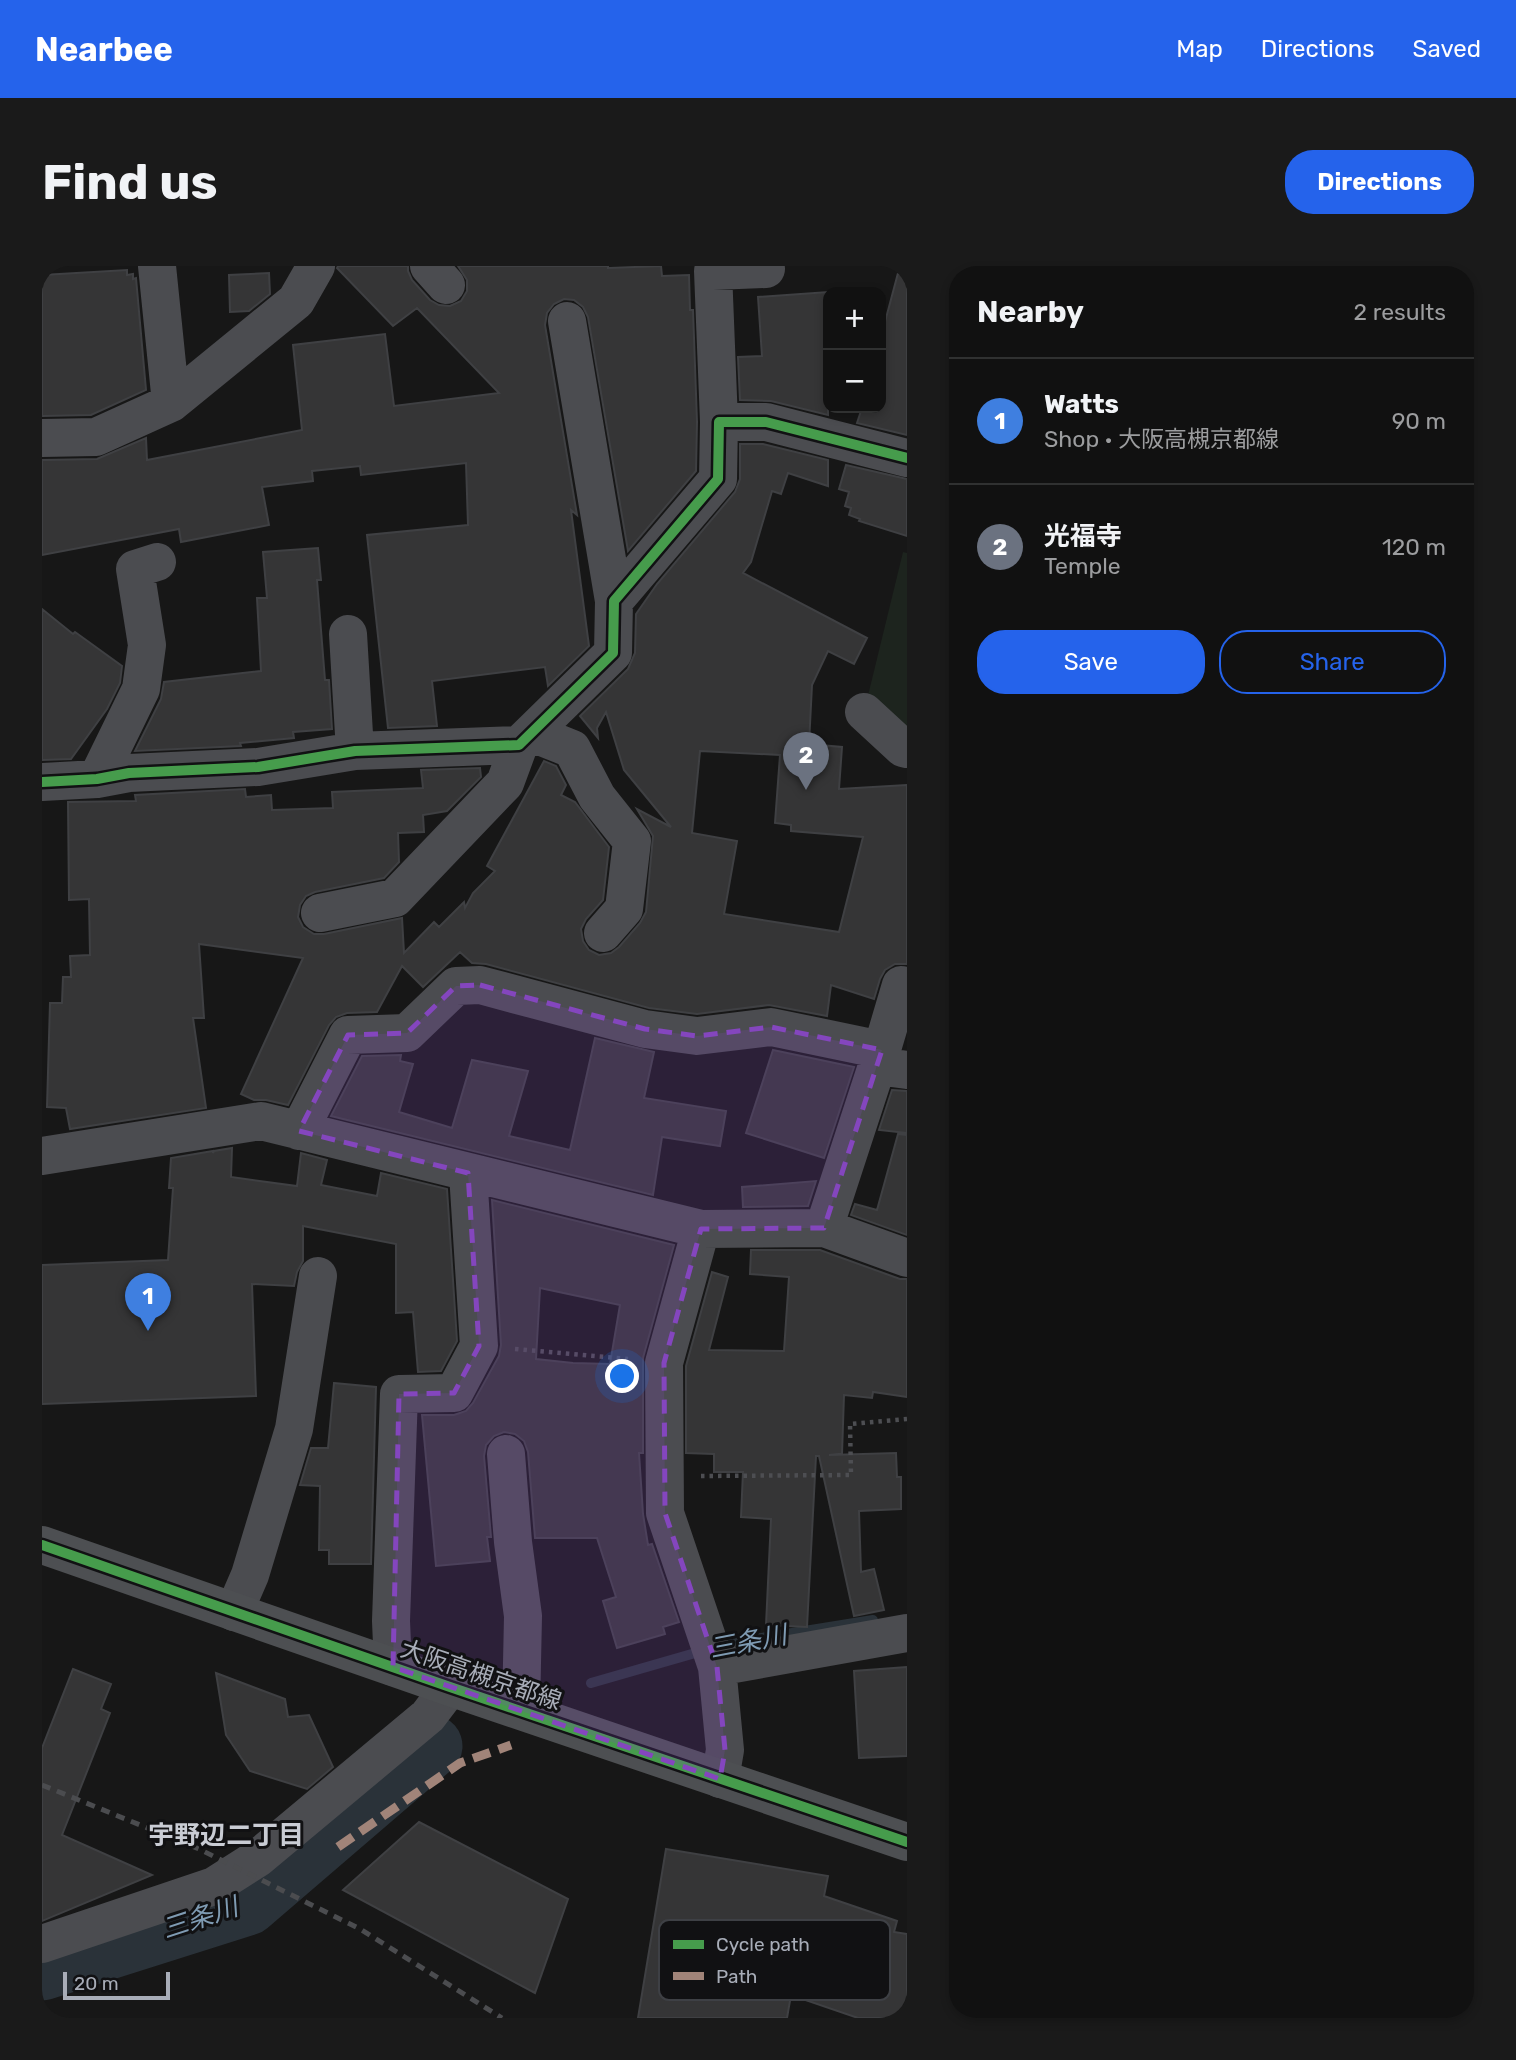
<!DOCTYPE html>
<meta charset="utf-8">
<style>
body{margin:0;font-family:Rubik,"Noto Sans JP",sans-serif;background:#1a1a1a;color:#f1f3f6}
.controls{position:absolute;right:21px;top:21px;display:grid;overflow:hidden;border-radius:14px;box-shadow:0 4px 10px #0003}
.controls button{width:63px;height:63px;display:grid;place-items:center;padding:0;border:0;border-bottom:2px solid #303131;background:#111;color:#f1f3f6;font:35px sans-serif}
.scale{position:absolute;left:21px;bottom:18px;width:107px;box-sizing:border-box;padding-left:7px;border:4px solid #a8adb8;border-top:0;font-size:19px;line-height:24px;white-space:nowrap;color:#a8adb8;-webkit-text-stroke:5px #111113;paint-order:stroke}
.you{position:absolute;left:581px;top:1111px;width:24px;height:24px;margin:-18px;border:5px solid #fff;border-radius:50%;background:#1a73e8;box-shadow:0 0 0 10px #1a73e833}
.badge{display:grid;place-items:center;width:46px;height:46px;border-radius:50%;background:#2563eb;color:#fff;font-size:23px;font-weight:700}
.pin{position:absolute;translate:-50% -58px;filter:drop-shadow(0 2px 4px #0008)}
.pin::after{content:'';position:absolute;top:37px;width:24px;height:21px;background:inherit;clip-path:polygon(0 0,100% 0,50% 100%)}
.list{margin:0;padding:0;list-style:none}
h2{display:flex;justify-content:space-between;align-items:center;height:91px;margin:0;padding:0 28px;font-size:30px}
h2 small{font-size:23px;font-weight:400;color:#9c9d9f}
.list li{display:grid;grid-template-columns:46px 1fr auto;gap:21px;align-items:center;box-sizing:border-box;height:126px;padding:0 28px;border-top:2px solid #303131}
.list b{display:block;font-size:26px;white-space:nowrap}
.list p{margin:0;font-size:23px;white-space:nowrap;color:#9c9d9f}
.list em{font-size:23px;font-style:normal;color:#9c9d9f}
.actions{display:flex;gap:14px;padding:21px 28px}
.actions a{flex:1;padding:16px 0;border:2px solid #2563eb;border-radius:28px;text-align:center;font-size:24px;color:#2563eb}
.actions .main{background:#2563eb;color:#fff}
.map{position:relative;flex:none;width:865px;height:1752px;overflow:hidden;border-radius:28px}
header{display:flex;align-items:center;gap:42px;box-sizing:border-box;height:98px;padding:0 35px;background:#2563eb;color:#fff}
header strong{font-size:33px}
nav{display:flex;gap:38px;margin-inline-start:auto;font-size:24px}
.intro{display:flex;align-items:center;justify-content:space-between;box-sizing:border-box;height:168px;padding:0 42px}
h1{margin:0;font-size:49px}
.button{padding:18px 32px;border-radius:28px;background:#2563eb;color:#fff;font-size:24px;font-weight:700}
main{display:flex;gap:42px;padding:0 42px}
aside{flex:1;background:#111;border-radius:28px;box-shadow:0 4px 10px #0003}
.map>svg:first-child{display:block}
</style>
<header>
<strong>Nearbee</strong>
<nav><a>Map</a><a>Directions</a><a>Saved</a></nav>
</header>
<div class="intro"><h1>Find us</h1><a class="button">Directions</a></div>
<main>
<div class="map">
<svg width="865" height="1752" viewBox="0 0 865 1752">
<rect width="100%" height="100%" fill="#171717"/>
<path fill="#1d241e" d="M861 286 865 287V483L822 446Z"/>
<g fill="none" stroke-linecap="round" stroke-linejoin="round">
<path stroke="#2a3239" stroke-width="10" d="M549 1417 688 1377 831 1354"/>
<path stroke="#2a3239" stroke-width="63" d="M0 1703 205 1638 389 1480"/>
</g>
<path fill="#353536" stroke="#3f4043" stroke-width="2" fill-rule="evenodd" d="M296 0H366V5L370 14 388 34 397 39 408 40 419 35 425 25V14L416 0H566V2L619 0 620 10 647 9 648 44H651L655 156 654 205 586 285 546 51 541 41 532 34 522 33 512 38 505 47 503 59 535 249 529 244 547 380 506 420 503 401 390 415 395 460 346 462 325 269 426 259 424 197 319 209 318 200 270 205 271 215 220 221 227 259 139 276 137 263 0 289V194L55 193 104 172 105 194 260 164 251 79 343 68 352 140 457 127 375 42 351 60 295 2Z
M85 4V9L91 8V13L94 12 104 124 49 149 0 150V9Z
M227 7 228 28 207 45 188 46 187 9Z
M856 7 865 8V169L815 157 820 142H839V71Z
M786 26V149L729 135 698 134 696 91 720 90 716 31Z
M698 178H721L786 194V220L746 207 739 228 730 225 709 296 701 307 825 372 812 398 786 385 770 419 767 478 800 481 797 523 865 519V698H853L843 704 838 713 832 733 789 719 785 750 727 739 655 748 607 742 444 698 430 697 418 686 381 721 360 700 335 746 305 747 294 751 287 759 246 839 224 834H212L199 828 261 692 157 678 162 752H151L164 842 28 863 24 842 5 841 8 737H20L21 711H29L28 690 48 689 47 633 27 634 26 536 94 535 93 529 203 523 204 531 229 529 230 544 291 542 290 526 381 522 379 504 438 502 439 511 405 545 381 549 382 566 356 567 357 596 342 612 273 626 264 630 258 639 256 651 261 661 272 668H282L360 652 362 687 392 656 397 661 422 636 423 642 431 627 453 605 445 600 502 495 514 500 524 519 519 529 533 536 567 581 561 634 544 653 539 663 541 675 547 684 557 689 569 687 577 681 598 657 604 646 611 570 595 543 629 561 582 504 564 446 555 462 556 472 538 450 586 403 593 387 594 348 615 318 693 226 698 213ZM658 485 738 489 733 557 749 559V565L821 571 797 666 682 648 695 575 650 567Z
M804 199 865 213V270L817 255 818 253 807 249 809 242 803 240 807 226 797 223Z
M276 282 279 314H275L283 414H287L290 463 251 466 252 472 198 477 199 480 93 485 119 433 122 416 219 405 215 332H225L221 286Z
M0 343 31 368 33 366 80 400 78 417 65 443 29 493 0 494Z
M553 772 612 786 602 832 684 845 678 880 620 871 611 929 289 850 320 790 359 789 358 795 371 798 357 846 410 862 430 794 486 805 467 870 528 884Z
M731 784 812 801 782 892 704 867Z
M850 824 865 825V867L837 864Z
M856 868 865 869V969L809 949 813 938 835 944Z
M190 882 189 911 255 920 259 887 285 894 279 919 335 930 339 907 405 923 415 1075 399 1105 376 1106 371 1046 354 1047V978L261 960V995L255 1006 252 1020 210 1018 214 1130 0 1138V999L126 994 131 922H127L129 892 171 885V887L172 885Z
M774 915 766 940 701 941 700 921Z
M450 934 632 979 601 1092V1187H597L601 1248 606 1279 610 1278 637 1356 621 1361 623 1368 575 1382 561 1335 574 1331 555 1272H493L486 1186 482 1175 473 1168 462 1166 452 1170 444 1179 442 1190 449 1271H445L448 1295 394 1300 380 1149H412L424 1145 431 1137 457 1090 459 1079ZM498 1022 578 1039 568 1098 531 1097 494 1093Z
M709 984H778L858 1013H865V1131L831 1126 830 1132 802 1129 800 1188 787 1189 854 1187 855 1211H859V1243L817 1245 819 1306 832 1303 842 1344 812 1350 777 1190H774L765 1361 724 1359 729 1253 699 1251 701 1206H672V1188L644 1187V1100L670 1006 686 1011 667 1084 742 1085 747 1011 708 1008Z
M292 1117 334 1121 329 1298H287V1284H277L278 1220 258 1219 269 1182H286Z
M865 1401V1490L817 1492 812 1405Z
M31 1403 69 1418 59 1443 68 1447 20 1569 110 1609 0 1655V1482Z
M174 1407 243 1433 246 1451 267 1449 291 1501 265 1523 208 1505 184 1469Z
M377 1556 526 1633 493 1727 301 1624Z
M624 1583 786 1610 782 1630 855 1655 852 1666 865 1668V1752H816L749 1729 745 1752H596Z"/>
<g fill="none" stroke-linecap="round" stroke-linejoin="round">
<path stroke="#4d4e52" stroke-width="4.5" stroke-dasharray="3.5 5" stroke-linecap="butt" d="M473 1083 586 1093
M659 1210 809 1209 808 1158 865 1153"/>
<path stroke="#4b4c50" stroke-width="38" d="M115 0 129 137
M387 0 404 19
M525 55 572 335
M677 156 671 5 724 3
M0 172 54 171 129 137 254 35 274 0
M306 368 313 485
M822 446 861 482 865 483
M490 467 530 483 555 531 590 575 582 643 561 667
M55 513 99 423 105 379 93 303 115 296
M0 516 55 513 87 507 216 501 313 485 477 479 571 387 572 335 676 213 677 156H724L865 192
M278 647 353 632 463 517 477 479
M835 800 859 719 865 720
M257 865 306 769 365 767 414 720 438 719 603 763 655 770 729 761 840 784
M0 890 219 855 659 963 782 962 865 992
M782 962 835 800 865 804
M659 963 622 1097 623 1247 675 1401 683 1484 678 1513
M464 1188 471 1276 481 1350 479 1444
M192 1346 208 1309 252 1163 276 1010
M351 1401 349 1355 357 1128 412 1127 437 1080 426 907
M675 1401 865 1367
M0 1678 172 1620 216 1592 386 1450 408 1421"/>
<path stroke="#4d4f52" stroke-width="38" d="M0 1279 408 1421 865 1576"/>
<path stroke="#4b4c4f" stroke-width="5" stroke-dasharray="9 7" stroke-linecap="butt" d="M0 1519 157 1583 318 1663 460 1752"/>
<path stroke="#a18479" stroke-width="9" stroke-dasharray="18 9" stroke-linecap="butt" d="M296 1581 418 1497 469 1479"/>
<defs>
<path id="cycleway" d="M0 516 55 513 87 507 216 501 313 485 477 479 571 387 572 335 676 213 677 156H724L865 192
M0 1279 408 1421 865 1576"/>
</defs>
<use href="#cycleway" stroke="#111113" stroke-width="15"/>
<use href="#cycleway" stroke="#469c4c" stroke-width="10"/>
</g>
<path fill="#8446be" fill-opacity="0.2" stroke="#8446be" stroke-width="5" stroke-dasharray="14 9" stroke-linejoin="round" d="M438 719 603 763 655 770 729 761 840 784 782 962 659 963 622 1097 623 1247 675 1401 683 1484 678 1513 351 1401 357 1128 412 1127 437 1080 426 907 257 865 306 769 365 767 414 720Z"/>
<g text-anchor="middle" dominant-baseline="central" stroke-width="6" stroke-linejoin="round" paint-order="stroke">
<g font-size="24" fill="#a8adb8" stroke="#111113">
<text transform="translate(439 1409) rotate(19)">大阪高槻京都線</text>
</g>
<g font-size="26" font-style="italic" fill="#7f9bb3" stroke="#111113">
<text transform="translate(706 1376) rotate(-11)">三条川</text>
<text transform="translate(158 1652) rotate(-18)">三条川</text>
</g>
<g font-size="26" font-weight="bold" fill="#c9ccd4" stroke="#111113">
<text x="184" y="1569">宇野辺二丁目</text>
</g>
</g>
<rect x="617" y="1654" width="231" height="80" rx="10" fill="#111113" stroke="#3e4045" stroke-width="2"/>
<rect x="631" y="1674" width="31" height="9" fill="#469c4c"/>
<rect x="631" y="1706" width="31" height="8" fill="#a18479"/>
<g font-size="19" fill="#a8adb8">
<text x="674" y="1685">Cycle path</text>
<text x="674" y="1717">Path</text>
</g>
</svg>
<div class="controls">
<button>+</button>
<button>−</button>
</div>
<div class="scale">20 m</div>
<div class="you"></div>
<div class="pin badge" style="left:106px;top:1065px;background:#3f7fe0">1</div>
<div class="pin badge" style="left:764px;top:524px;background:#6b7280">2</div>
</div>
<aside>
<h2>Nearby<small>2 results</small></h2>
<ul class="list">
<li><span class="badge" style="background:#3f7fe0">1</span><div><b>Watts</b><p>Shop · 大阪高槻京都線</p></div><em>90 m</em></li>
<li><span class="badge" style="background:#6b7280">2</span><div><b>光福寺</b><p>Temple</p></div><em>120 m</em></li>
</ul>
<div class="actions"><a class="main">Save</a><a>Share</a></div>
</aside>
</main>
